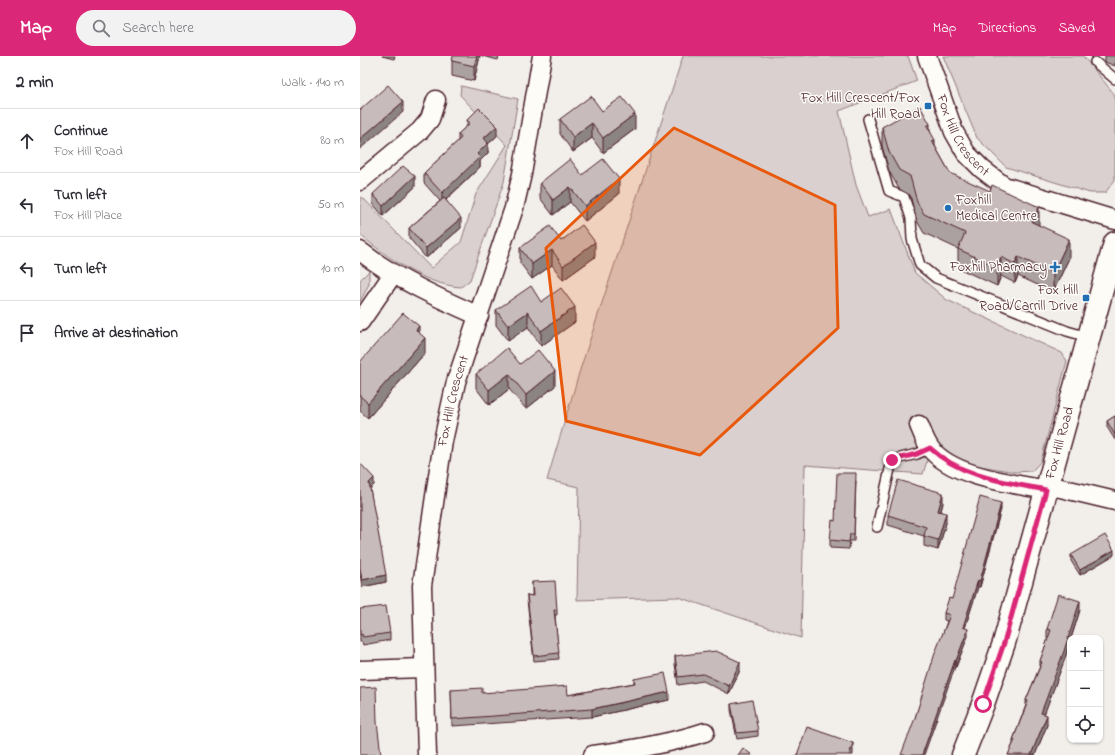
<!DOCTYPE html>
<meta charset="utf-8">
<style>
body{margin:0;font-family:"Indie Flower",sans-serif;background:#f2f2f3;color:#2b2b33}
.controls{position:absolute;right:12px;bottom:12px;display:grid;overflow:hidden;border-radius:8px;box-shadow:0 1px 3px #0004}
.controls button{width:36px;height:36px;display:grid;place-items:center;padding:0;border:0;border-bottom:1px solid #e1e1e2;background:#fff;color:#2b2b33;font:20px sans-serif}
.stop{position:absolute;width:12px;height:12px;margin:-9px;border:3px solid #db2777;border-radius:50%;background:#fff}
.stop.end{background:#db2777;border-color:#fff;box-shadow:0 1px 4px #0008}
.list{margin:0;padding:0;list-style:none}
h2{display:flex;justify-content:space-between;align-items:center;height:52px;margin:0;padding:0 16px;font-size:17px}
h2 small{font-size:13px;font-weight:400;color:#7c7c81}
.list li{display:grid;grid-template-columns:26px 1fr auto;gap:12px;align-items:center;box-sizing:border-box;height:64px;padding:0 16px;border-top:1px solid #e1e1e2}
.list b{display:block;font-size:15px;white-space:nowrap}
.list p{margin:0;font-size:13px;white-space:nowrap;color:#7c7c81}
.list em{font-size:13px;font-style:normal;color:#7c7c81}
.icon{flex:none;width:22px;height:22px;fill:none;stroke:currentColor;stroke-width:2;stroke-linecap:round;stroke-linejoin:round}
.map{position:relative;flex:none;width:755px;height:699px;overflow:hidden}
header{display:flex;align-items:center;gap:24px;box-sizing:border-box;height:56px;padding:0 20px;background:#db2777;color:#fff}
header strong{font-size:19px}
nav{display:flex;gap:22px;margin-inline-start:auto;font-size:14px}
.search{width:280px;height:36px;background:#f2f2f3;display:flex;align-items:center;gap:10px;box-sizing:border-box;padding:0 14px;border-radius:22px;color:#7c7c81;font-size:15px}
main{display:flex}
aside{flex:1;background:#fff}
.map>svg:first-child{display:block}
</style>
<header>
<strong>Map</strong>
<div class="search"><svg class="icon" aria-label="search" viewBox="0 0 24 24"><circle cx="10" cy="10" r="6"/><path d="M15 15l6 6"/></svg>Search here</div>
<nav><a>Map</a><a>Directions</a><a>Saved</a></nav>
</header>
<main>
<aside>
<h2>2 min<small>Walk · 140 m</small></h2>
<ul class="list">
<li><svg class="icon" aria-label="ahead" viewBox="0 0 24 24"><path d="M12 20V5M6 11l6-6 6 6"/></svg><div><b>Continue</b><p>Fox Hill Road</p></div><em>80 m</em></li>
<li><svg class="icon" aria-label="left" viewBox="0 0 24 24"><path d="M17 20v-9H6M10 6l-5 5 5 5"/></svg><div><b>Turn left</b><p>Fox Hill Place</p></div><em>50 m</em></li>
<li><svg class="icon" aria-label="left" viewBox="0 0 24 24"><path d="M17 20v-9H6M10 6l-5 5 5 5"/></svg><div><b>Turn left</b></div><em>10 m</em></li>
<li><svg class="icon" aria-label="arrive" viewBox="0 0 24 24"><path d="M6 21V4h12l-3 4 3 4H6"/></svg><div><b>Arrive at destination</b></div></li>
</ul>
</aside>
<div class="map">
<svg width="755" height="699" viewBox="0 0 755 699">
<rect width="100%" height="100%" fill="#f2efeb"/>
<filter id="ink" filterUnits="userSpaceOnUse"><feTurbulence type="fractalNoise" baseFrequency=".025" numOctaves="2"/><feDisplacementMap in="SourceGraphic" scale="8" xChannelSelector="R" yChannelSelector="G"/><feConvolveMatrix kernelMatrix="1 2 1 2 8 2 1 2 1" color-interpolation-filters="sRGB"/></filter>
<g filter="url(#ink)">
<path fill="#d9d0cf" stroke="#92787d" d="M323 0H548L557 25 479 55 496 129 508 161 531 153 555 217 587 244 702 297 707 305 681 405 672 415 655 416 568 401 563 418 445 409 441 582 318 541 217 544 219 431 187 424 220 314Z
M583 0H723L755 39V124L745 137H730L646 111 617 82Z
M101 30 158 43 144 126 110 224 101 231C64 229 28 201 0 179V142L2 141 71 212 101 186 116 138 147 89 100 39Z
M9 215V228L0 246V224Z"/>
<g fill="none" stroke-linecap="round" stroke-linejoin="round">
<defs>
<path id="lane" d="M735 6 755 23
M508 63 529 135 544 141 551 162 552 183 560 209 576 222 707 275 728 281
M517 471 532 404 557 398 570 392"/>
<g id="street">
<path id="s1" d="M567 0 594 76 606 97 622 113 644 130 755 164"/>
<path d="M0 125 60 75 70 63 76 44"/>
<path d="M0 195C36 223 78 242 119 260"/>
<path d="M0 266 33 218"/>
<path d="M559 369C562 376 565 385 570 392 592 421 652 427 686 434"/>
<path d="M688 429 755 445"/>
<path d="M0 614 64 612"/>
<path id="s2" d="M67 699 62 530 83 385 96 326 154 152 162 118 182 0"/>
<path d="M233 699C271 694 309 688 345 676"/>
</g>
<g id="secondary">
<path id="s3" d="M603 699 623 648 644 587 755 187"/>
</g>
</defs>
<use href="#lane" stroke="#4a1f2b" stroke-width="12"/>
<use href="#street" stroke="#4a1f2b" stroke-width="21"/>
<use href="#secondary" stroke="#4a1f2b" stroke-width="25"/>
<use href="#lane" stroke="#fdfcf7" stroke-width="9"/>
<use href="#street" stroke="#fdfcf7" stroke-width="18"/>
<use href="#secondary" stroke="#fdfcf7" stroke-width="22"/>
</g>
<path fill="#aca1a1" stroke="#4a1f2b" d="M22 0H35L34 3Z
M120 0 114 25 92 20V5Z
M122 0H139L138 4Z
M745 0H755V10L745 6Z
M242 55 275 73 243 97 232 82 213 96 200 78V63Z
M107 64 137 80 128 88V97L120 105V111L86 144 101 172 66 202 49 182V172L80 145 64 127V117L98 85V78L107 70Z
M522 71 570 75 575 90 590 117 679 169 709 202 693 236 658 220 655 227 641 220 637 230 598 212V193L564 177 557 165 550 139 539 133 529 115 522 90Z
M222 119 259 138 225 165 210 146 193 159 180 142V127Z
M55 131 23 160 13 148V138Z
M201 185 235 201 203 224 192 209 172 223 160 207V192Z
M181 246 215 266 181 290 168 271 148 285 136 269V254Z
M59 276 65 297 8 362 0 355V306Z
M160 308 195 330 166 353 149 333 129 349 116 332V318Z
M755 360V384L747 371V365Z
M0 407 14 429 10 433 26 526 2 531 0 518Z
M496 425 494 485H490L489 493 470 492V484L475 465Z
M583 447 581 455 586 467 578 494 564 490V480L528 469V459Z
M641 453 620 531H618L605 572 608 580 596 611H595L555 662 587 565 584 564V557Z
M711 499H754L720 519 711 505Z
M172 526 197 554V559H195L199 603 174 605 167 544V539L172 540Z
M0 553 30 577V584L3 589 2 586H0Z
M720 554 704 605 684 658 687 669 675 699H648L653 688V684L666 649V644L680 610V605L688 583H687V573Z
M315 600 380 614 369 638 343 625 318 629 315 608Z
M274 623 309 644 232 661 92 670 91 634 122 637 208 639 274 627Z
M371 648 398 675V680L377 683 371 654Z"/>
<path fill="#8c8383" stroke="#4a1f2b" d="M117 0H120L114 25V10Z
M43 46V56L0 93V83Z
M275 58V73L243 97V82Z
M232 67V82L213 96V81Z
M570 68V87L567 70Z
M137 70V80L128 88V97L120 105V111L82 147V137L124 82Z
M575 84V103L572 85Z
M55 120V131L23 160V150Z
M259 123V138L225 165V150Z
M210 131V146L193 159V144Z
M679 151V170L672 166Z
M101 162V172L66 202V192Z
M709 183V202L693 236V217Z
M235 186V201L203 224V210Z
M192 194V209L172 223V208Z
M641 201V220L637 230V211Z
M658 201V220L655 227V208Z
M215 251V266L181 290V275Z
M168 256V271L148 285V270Z
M59 270V285L56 274Z
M65 282V297L8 362V347Z
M195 315V330L166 353V339Z
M149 318V333L129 349V334Z
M14 422V429L9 434V427Z
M583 437V447L578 465V455Z
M641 447V453L620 531V525Z
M586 457V467L578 494V484Z
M754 494V499L720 519V514Z
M26 519V526L2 531V524Z
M618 524V531L603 578V571Z
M720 545V554L711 582H710V586L704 605 681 667V657Z
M608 573V580L596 611V605Z
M595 604V611L564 699H562Z
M380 606V614L369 638V630Z
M309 636V644L232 661V653Z
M687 659V669L675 699H671Z
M493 687V699H489Z"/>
<path fill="#c8bbbb" stroke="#4a1f2b" d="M93 0H117L114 10 92 5Z
M28 29 43 46 0 83V54Z
M231 40 242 55 262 41 275 58 243 82 232 67 213 81 200 63Z
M560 50 570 68 567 70 575 84 572 85 590 117 630 135 632 129 679 151 672 166 709 183 693 217 658 201 655 208 641 201 637 211 598 193 605 177 564 158 557 146 550 120 539 114 529 96 522 71Z
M119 52 137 70 124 82 128 87 117 98 120 101 82 137 64 117 101 82 98 78 110 67 107 64Z
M210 103 222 119 243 103 259 123 225 150 210 131 193 144 180 127Z
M43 110 55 120 23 150 13 138Z
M84 142 101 162 66 192 49 172Z
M222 169 235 186 203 210 192 194 172 208 160 192 190 170 201 185Z
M171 230 181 246 201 232 215 251 181 275 168 256 148 270 136 254Z
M43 257 59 270 56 274 65 282 8 347 0 340V306Z
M147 292 160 308 178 294 195 315 166 339 149 318 129 334 116 318Z
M755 360V379L747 365Z
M0 407 14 422 9 427 26 519 2 524 0 512Z
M477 417H496L494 478H490L489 486 470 484 472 464 475 465Z
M538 424 583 437 578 455 586 457 578 484 564 480 566 471 528 459Z
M620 441 641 447 620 525 618 524 603 571 608 573 596 605 595 604 562 699H541L555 662 575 597 590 559 584 557 589 542 592 543Z
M745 479 754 494 720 514 711 499Z
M195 525 197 554H194L199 597 174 600 167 539 173 540 172 526Z
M698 538 720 545 704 595 681 657 687 659 671 699H648L655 684H653L668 645 666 644 682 606 680 605 691 574 687 573Z
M26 550 30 577 3 581 2 578 0 579V553Z
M356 595 380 606 369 630 343 618 318 621 315 600Z
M305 617 309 636 232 653 92 663 91 634 122 632V637L207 630 208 639 275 627 274 623Z
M16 631 17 666 21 699H0V632Z
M392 644 398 675 377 677 371 648Z
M447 671 493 687 489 699H437Z
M383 692 392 699H378Z"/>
</g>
<g fill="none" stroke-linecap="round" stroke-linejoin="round" filter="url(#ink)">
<path stroke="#db2777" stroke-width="5" d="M532 404 557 398 570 392C601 421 645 426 686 434L644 587 623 648"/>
</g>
<path fill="#e8590c" fill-opacity="0.2" stroke="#e8590c" stroke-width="3" stroke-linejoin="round" d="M314 72 475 149 478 272 340 399 206 365 186 192Z"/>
<g fill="#1f6fb2" stroke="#fdfcf7" stroke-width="1.5">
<rect x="564" y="46" width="8" height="8" rx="2"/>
<circle cx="588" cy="152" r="4"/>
<path d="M693 205h4v4h4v4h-4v4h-4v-4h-4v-4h4z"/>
<rect x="722" y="238" width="8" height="8" rx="2"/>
</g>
<g text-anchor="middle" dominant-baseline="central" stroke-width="3" stroke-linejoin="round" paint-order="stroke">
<g font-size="14" fill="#4a1f2b" stroke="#fdfcf7" text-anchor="end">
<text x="560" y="42">Fox Hill Crescent/Fox<tspan x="560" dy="16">Hill Road</tspan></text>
<text x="596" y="144" text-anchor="start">Foxhill<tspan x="596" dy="16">Medical Centre</tspan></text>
<text x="687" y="211">Foxhill Pharmacy</text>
<text x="718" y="234">Fox Hill<tspan x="718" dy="16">Road/Carrill Drive</tspan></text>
</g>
<g font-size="14" fill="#4a1f2b" stroke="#fdfcf7">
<text stroke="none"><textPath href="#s1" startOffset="88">Fox Hill Crescent</textPath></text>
<text stroke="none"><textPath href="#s2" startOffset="357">Fox Hill Crescent</textPath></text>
<text stroke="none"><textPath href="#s3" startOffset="327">Fox Hill Road</textPath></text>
</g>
</g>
</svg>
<div class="controls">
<button>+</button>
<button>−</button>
<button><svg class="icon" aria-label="locate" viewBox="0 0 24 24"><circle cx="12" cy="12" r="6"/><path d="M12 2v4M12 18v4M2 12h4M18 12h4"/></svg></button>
</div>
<div class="stop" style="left:623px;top:648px"></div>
<div class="stop end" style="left:532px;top:404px"></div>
</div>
</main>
